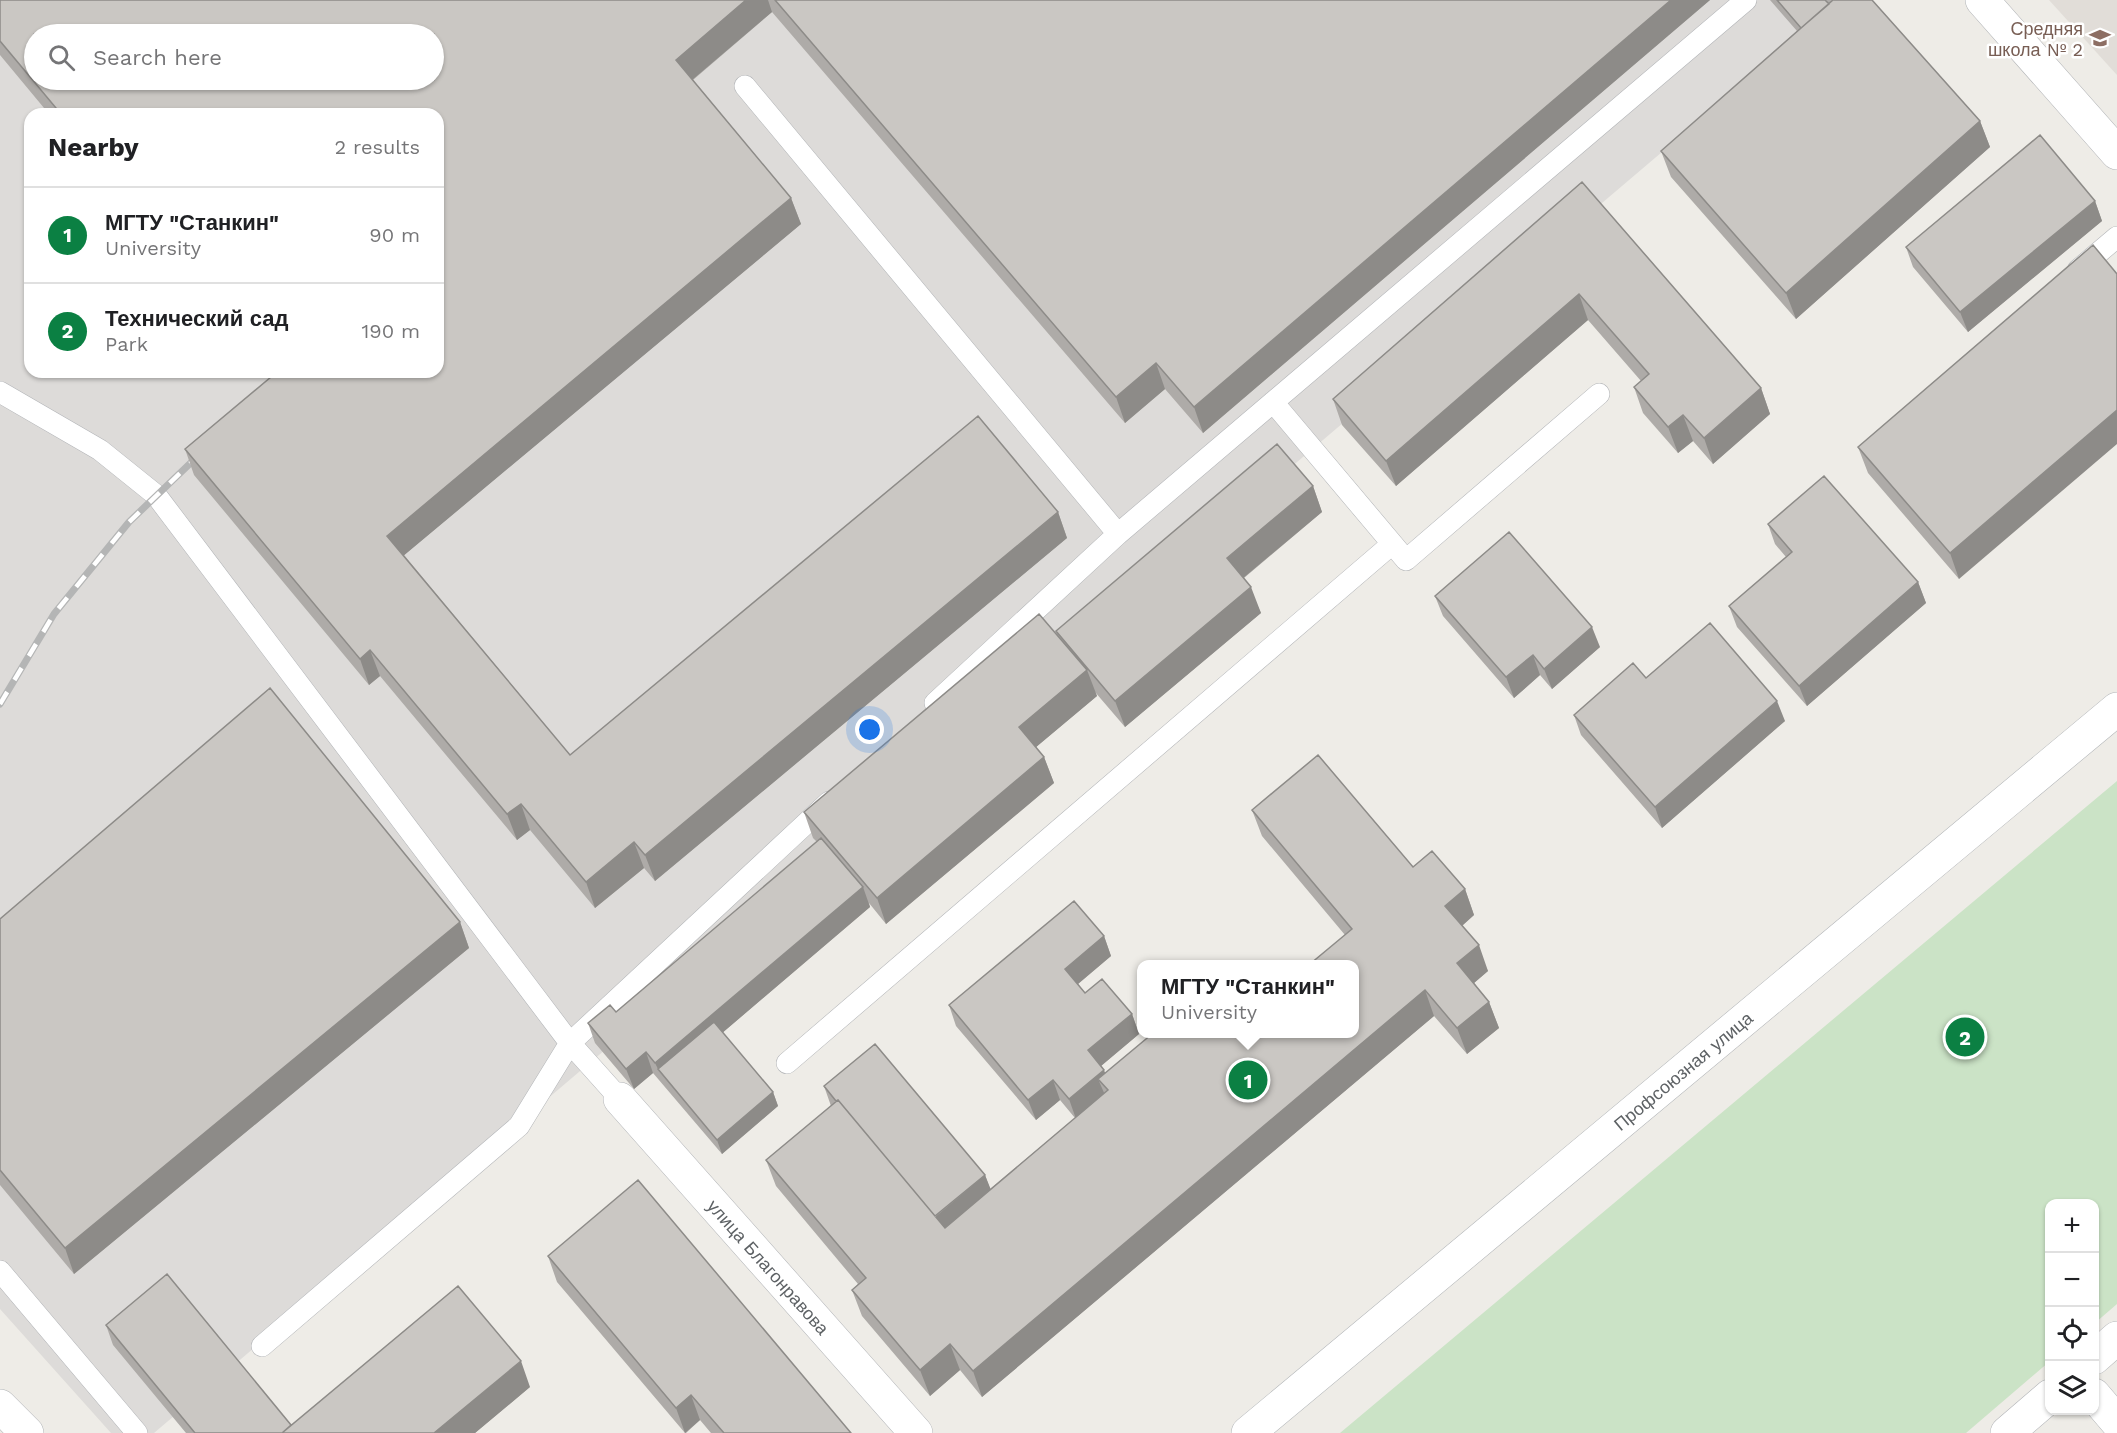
<!DOCTYPE html>
<meta charset="utf-8">
<style>
body{margin:0;font-family:"Work Sans",sans-serif;background:#f2f2f2;color:#202124}
.controls{position:absolute;right:18px;bottom:18px;display:grid;overflow:hidden;border-radius:12px;box-shadow:0 2px 4px #0004}
.controls button{width:54px;height:54px;display:grid;place-items:center;padding:0;border:0;border-bottom:2px solid #e0e0e0;background:#fff;color:#202124;font:30px sans-serif}
.you{position:absolute;left:870px;top:730px;width:21px;height:21px;margin:-15px;border:4px solid #fff;border-radius:50%;background:#1a73e8;box-shadow:0 0 0 9px #1a73e833}
.badge{display:grid;place-items:center;width:39px;height:39px;border-radius:50%;background:#0b8043;color:#fff;font-size:20px;font-weight:700}
.pin{position:absolute;translate:-50% -50%;border:3px solid #fff;box-shadow:0 2px 6px #0006}
.popup{position:absolute;left:1137px;top:960px;width:222px;height:78px;box-sizing:border-box;display:grid;place-content:center;border-radius:12px;background:#fff;filter:drop-shadow(0 2px 4px #0005);font-size:20px;white-space:nowrap;color:#757577}
.popup b{font-size:22px;color:#202124}
.popup::after{content:'';position:absolute;left:50%;top:100%;margin-left:-12px;border:12px solid transparent;border-top-color:#fff}
.list{margin:0;padding:0;list-style:none}
h2{display:flex;justify-content:space-between;align-items:center;height:78px;margin:0;padding:0 24px;font-size:26px}
h2 small{font-size:20px;font-weight:400;color:#757577}
.list li{display:grid;grid-template-columns:39px 1fr auto;gap:18px;align-items:center;box-sizing:border-box;height:96px;padding:0 24px;border-top:2px solid #e0e0e0}
.list b{display:block;font-size:22px;white-space:nowrap}
.list p{margin:0;font-size:20px;white-space:nowrap;color:#757577}
.list em{font-size:20px;font-style:normal;color:#757577}
.icon{flex:none;width:33px;height:33px;fill:none;stroke:currentColor;stroke-width:2;stroke-linecap:round;stroke-linejoin:round}
.map{position:relative;flex:none;width:2117px;height:1433px;overflow:hidden}
.search{position:absolute;background:#fff;box-shadow:0 2px 4px #0004;left:24px;top:24px;width:420px;height:66px;display:flex;align-items:center;gap:15px;box-sizing:border-box;padding:0 21px;border-radius:33px;color:#757577;font-size:22px}
.panel{position:absolute;background:#fff;box-shadow:0 2px 4px #0004;left:24px;top:108px;width:420px;height:270px;border-radius:18px}
.map>svg:first-child{display:block}
</style>
<div class="map">
<svg width="2117" height="1433" viewBox="0 0 2117 1433">
<rect width="100%" height="100%" fill="#eeece7"/>
<path fill="#dddbd9" fill-rule="evenodd" d="M0 0H1841L154 1433H111L0 1309ZM34 34H434V80H34ZM30 114H438V372H30Z"/>
<path fill="#e1ddd8" d="M2049 0H2117V75Z"/>
<path fill="#cbe3c6" d="M2117 781V1304L2095 1323 2094 1204H2050L2049 1362 1966 1433H1340Z"/>
<g fill="none" stroke-linecap="round" stroke-linejoin="round">
<defs>
<path id="service" d="M745 86 1118 534
M2078 270 2117 237
M0 392 100 450 156 495 570 1043 620 1099
M1273 402 1406 560 1599 394
M935 703 1118 534 1746 0
M787 1063 1392 544
M0 1271 137 1433
M262 1346 519 1126 570 1043 829 802"/>
<g id="minor">
<path d="M1982 0 2117 153"/>
<path id="s1" d="M620 1099 916 1433"/>
<path d="M2094 1358 2117 1338"/>
<path d="M2094 1395 2117 1422"/>
<path d="M2007 1433 2050 1396"/>
</g>
<g id="secondary">
<path d="M0 1406 27 1433"/>
<path id="s2" d="M1248 1433 2117 709"/>
</g>
</defs>
<use href="#service" stroke="#b2b4b7" stroke-width="22"/>
<use href="#minor" stroke="#b2b4b7" stroke-width="34"/>
<use href="#secondary" stroke="#b1b4b7" stroke-width="34"/>
<use href="#service" stroke="#fff" stroke-width="21"/>
<use href="#minor" stroke="#fff" stroke-width="33"/>
<use href="#secondary" stroke="#fff" stroke-width="33"/>
<defs>
<path id="rail" d="M0 704 54 614 129 522 201 453"/>
</defs>
<use href="#rail" stroke="#b4b5b5" stroke-width="7"/>
<use href="#rail" stroke="#fff" stroke-width="4.5" stroke-dasharray="14" stroke-linecap="butt"/>
</g>
<path fill="#aeaba8" d="M0 0H1710L1203 433 1165 389 1125 423 772 12 693 80 791 198 801 224 404 555 570 755 1058 512 1067 538 655 881 644 868 595 908 530 830 517 840 380 676 369 685 194 475 185 449 270 378 265 372H438V114H49L0 55Z
M1770 0H1872L1980 121 1990 147 1796 319 1671 177 1661 151 1797 31Z
M1582 182 1761 388 1770 414 1713 464 1693 441 1678 453 1643 413 1634 387 1641 381 1588 320 1396 486 1342 425 1333 399Z
M2095 201 2102 221 1968 332 1913 267 1906 247Z
M2093 245 1959 579 1868 473 1858 447Z
M1313 486 1322 512 1244 578 1261 613 1125 727 1095 692 1097 696 1036 747 1044 757 1054 783 886 924 869 903 870 907 722 1033 773 1092 778 1106 722 1154 653 1073 634 1089 595 1043 588 1023 616 1012 817 842 813 838 804 812 1057 635 1056 631Z
M1768 524 1918 582 1926 603 1807 706 1737 627 1729 606 1786 557 1775 544Z
M1435 596 1600 647 1552 689 1540 675 1514 698 1443 616Z
M1646 678 1785 721 1662 828 1581 735 1574 715Z
M1252 810 1413 867 1465 889 1474 915 1462 926 1488 971 1474 983 1489 1002 1499 1028 1467 1054 1434 1016 982 1397 960 1370 930 1396 862 1316 852 1290 858 1284 776 1186 766 1160 831 1106 824 1086 985 1175 990 1189 1075 1118 1060 1100 1036 1120 956 1026 949 1005 1104 936 1111 956 1078 984 1085 993 1132 1014 1139 1034 1101 1066 1105 1073 1354 1034 1345 935 1262 836Z
M0 919 460 922 469 948 74 1274 0 1185Z
M548 1256 851 1433H711L700 1420 686 1433H685L557 1282Z
M106 1325 291 1425 530 1387 475 1433H186L113 1345Z"/>
<path fill="#8d8b88" d="M746 0H768L772 12 685 86 676 60Z
M1671 0H1710L1203 433 1194 407Z
M1980 121 1990 147 1796 319 1786 293Z
M791 198 801 224 396 562 387 536Z
M2095 201 2102 221 1968 332 1960 312Z
M1579 294 1588 320 1396 486 1386 461Z
M1156 363 1165 389 1125 423 1116 397Z
M1761 388 1770 414 1713 464 1704 438Z
M2117 410V444L1959 579 1950 553Z
M1683 415 1693 441 1678 453 1668 427Z
M1313 486 1322 512 1236 584 1227 558Z
M1058 512 1067 538 655 881 645 855Z
M1918 582 1926 603 1807 706 1799 686Z
M1251 587 1261 613 1125 727 1115 701Z
M1592 627 1600 647 1552 689 1544 669Z
M370 650 380 676 369 685 360 659Z
M1533 655 1540 675 1514 698 1506 677Z
M1087 670 1097 696 1029 753 1019 727Z
M1777 701 1785 721 1662 828 1655 807Z
M1044 757 1054 783 886 924 877 898Z
M521 804 530 830 517 840 507 814Z
M634 842 644 868 595 908 586 882Z
M863 887 870 907 667 1080 658 1069 655 1063Z
M1465 889 1474 915 1455 932 1445 906Z
M460 922 469 948 74 1274 65 1248Z
M1104 936 1111 956 1072 989 1065 969Z
M1479 945 1488 971 1467 989 1457 963Z
M1425 990 1434 1016 982 1397 973 1371Z
M1489 1002 1499 1028 1467 1054 1457 1028Z
M1132 1014 1139 1034 1095 1071 1088 1050Z
M646 1052 653 1073 634 1089 626 1069Z
M1104 1070 1111 1090 1098 1079 1105 1095 1076 1119 1069 1099Z
M1053 1080 1060 1100 1036 1120 1028 1100Z
M773 1092 778 1106 722 1154 717 1140Z
M985 1175 993 1195 941 1238 934 1218Z
M950 1344 960 1370 930 1396 920 1370Z
M521 1361 530 1387 475 1433H434Z
M691 1395 700 1420 685 1433 676 1408Z"/>
<path fill="#cac7c3" stroke="#8d8b88" stroke-width="1.5" fill-rule="evenodd" d="M0 0H746L676 60 791 198 387 536 570 755 978 416 1058 512 645 855 634 842 586 882 521 804 507 814 370 650 360 659 185 449 277 372H438V114H61L0 41ZM34 34H434V80H34Z
M775 0H1671L1194 407 1156 363 1116 397Z
M1777 0H1825L1829 4 1801 28Z
M1833 0H1872L1980 121 1786 293 1661 151Z
M2040 135 2095 201 1960 312 1906 247Z
M1582 182 1761 388 1704 438 1683 415 1668 427 1634 387 1649 374 1579 294 1386 461 1333 399Z
M2093 245 2117 274V410L1950 553 1858 447Z
M1277 444 1313 486 1227 558 1251 587 1115 701 1056 631Z
M1824 476 1918 582 1799 686 1729 606 1792 552 1768 524Z
M1509 532 1592 627 1544 669 1533 655 1506 677 1435 596Z
M1039 614 1087 670 1019 727 1044 757 877 898 804 812Z
M1710 623 1777 701 1655 807 1574 715 1633 663 1646 678Z
M270 688 460 922 65 1248 0 1170V919Z
M1318 755 1413 867 1432 851 1465 889 1445 906 1479 945 1457 963 1489 1002 1457 1028 1425 990 973 1371 950 1344 920 1370 852 1290 866 1278 766 1160 838 1100 945 1228 1108 1090 1098 1079 1152 1034H1354V964H1310L1352 929 1252 810Z
M821 838 863 887 655 1063 646 1052 626 1069 588 1023 610 1005 616 1012Z
M1074 901 1104 936 1065 969 1085 993 1102 979 1132 1014 1088 1050 1104 1070 1069 1099 1053 1080 1028 1100 949 1005Z
M714 1022 773 1092 717 1140 658 1069Z
M875 1044 985 1175 935 1216 838 1100 836 1101 824 1086Z
M638 1180 851 1433H724L691 1395 676 1408 548 1256Z
M167 1274 291 1425 282 1433H195L106 1325Z
M458 1286 521 1361 434 1433H282Z"/>
<defs>
<symbol id="school-bare" viewBox="-9 -9 18 18"><path d="M0-5L7-2L0 1L-7-2ZM-4 1L0 2.5L4 1V4Q0 6-4 4Z" fill="#8d6e63" stroke="#fff" stroke-width="2.5" paint-order="stroke"/></symbol>
</defs>
<g fill-rule="evenodd">
<use href="#school-bare" x="2085" y="23" width="30" height="30"/>
</g>
<g text-anchor="middle" dominant-baseline="central" stroke-width="5" stroke-linejoin="round" paint-order="stroke">
<g font-size="18" fill="#785e54" stroke="#fff" text-anchor="end">
<text x="2083" y="28">Средняя<tspan x="2083" dy="21">школа № 2</tspan></text>
</g>
<g font-size="18" fill="#5e6265" stroke="#fff">
<text stroke="none"><textPath href="#s2" startOffset="566">Профсоюзная улица</textPath></text>
<text stroke="none"><textPath href="#s1" startOffset="224">улица Благонравова</textPath></text>
</g>
</g>
</svg>
<div class="controls">
<button>+</button>
<button>−</button>
<button><svg class="icon" aria-label="locate" viewBox="0 0 24 24"><circle cx="12" cy="12" r="6"/><path d="M12 2v4M12 18v4M2 12h4M18 12h4"/></svg></button>
<button><svg class="icon" aria-label="layers" viewBox="0 0 24 24"><path d="M12 4l9 5-9 5-9-5zM3 14l9 5 9-5"/></svg></button>
</div>
<div class="you"></div>
<div class="pin badge" style="left:1248px;top:1080px">1</div>
<div class="popup"><b>МГТУ &quot;Станкин&quot;</b>University</div>
<div class="pin badge" style="left:1965px;top:1037px">2</div>
<div class="search"><svg class="icon" aria-label="search" viewBox="0 0 24 24"><circle cx="10" cy="10" r="6"/><path d="M15 15l6 6"/></svg>Search here</div>
<section class="panel">
<h2>Nearby<small>2 results</small></h2>
<ul class="list">
<li><span class="badge">1</span><div><b>МГТУ &quot;Станкин&quot;</b><p>University</p></div><em>90 m</em></li>
<li><span class="badge">2</span><div><b>Технический сад</b><p>Park</p></div><em>190 m</em></li>
</ul>
</section>
</div>
